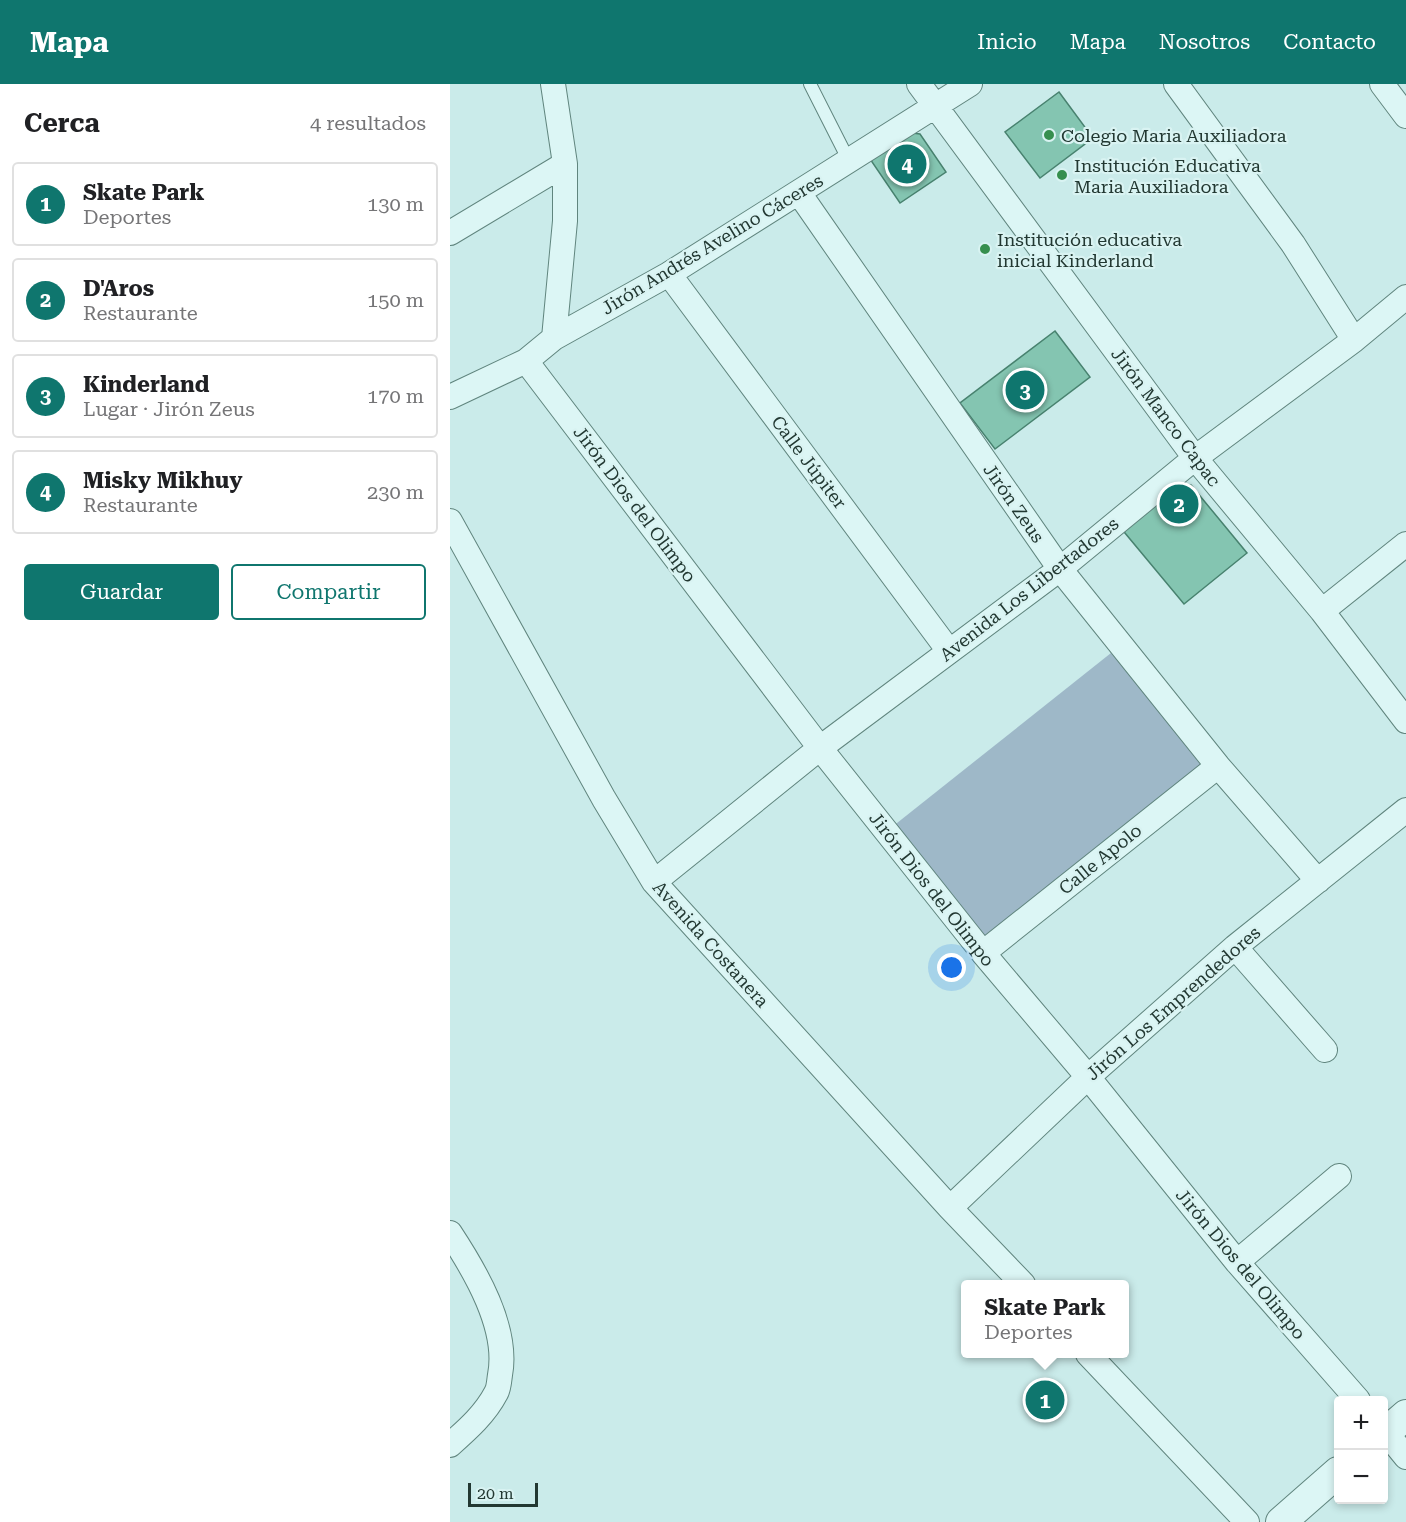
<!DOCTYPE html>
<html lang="es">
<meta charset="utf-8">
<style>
body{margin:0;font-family:"Roboto Serif",serif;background:#f2f2f2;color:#202124}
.controls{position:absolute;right:18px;bottom:18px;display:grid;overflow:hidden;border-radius:6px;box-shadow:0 3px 9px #0003}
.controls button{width:54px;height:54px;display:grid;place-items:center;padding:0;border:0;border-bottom:2px solid #e0e0e0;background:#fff;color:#202124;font:30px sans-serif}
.scale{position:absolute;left:18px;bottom:15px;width:70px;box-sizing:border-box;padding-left:6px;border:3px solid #223832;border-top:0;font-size:16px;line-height:21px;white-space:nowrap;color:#223832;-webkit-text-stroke:4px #d9f3f2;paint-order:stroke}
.you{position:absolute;left:502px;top:884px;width:21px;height:21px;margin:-15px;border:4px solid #fff;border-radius:50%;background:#1a73e8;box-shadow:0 0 0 9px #1a73e833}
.badge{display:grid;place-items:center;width:39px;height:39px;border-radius:50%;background:#0f766e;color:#fff;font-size:20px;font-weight:700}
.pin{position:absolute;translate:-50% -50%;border:3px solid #fff;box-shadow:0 2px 6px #0006}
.popup{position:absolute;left:511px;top:1196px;width:168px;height:78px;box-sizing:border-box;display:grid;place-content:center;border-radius:6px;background:#fff;filter:drop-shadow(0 2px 4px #0005);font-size:20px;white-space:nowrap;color:#757577}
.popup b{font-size:22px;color:#202124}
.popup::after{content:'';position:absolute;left:50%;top:100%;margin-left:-12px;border:12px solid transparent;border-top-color:#fff}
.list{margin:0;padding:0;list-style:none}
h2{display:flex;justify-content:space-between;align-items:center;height:78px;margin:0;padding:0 24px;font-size:26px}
h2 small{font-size:20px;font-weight:400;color:#757577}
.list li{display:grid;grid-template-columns:39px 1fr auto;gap:18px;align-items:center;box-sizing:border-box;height:84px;margin:0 12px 12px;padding:0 12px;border:2px solid #e0e0e0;border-radius:6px}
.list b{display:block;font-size:22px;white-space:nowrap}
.list p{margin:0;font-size:20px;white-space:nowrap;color:#757577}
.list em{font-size:20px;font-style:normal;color:#757577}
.actions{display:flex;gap:12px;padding:18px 24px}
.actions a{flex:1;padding:14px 0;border:2px solid #0f766e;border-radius:6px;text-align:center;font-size:21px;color:#0f766e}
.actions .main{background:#0f766e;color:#fff}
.map{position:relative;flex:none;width:956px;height:1438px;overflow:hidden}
header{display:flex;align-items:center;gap:36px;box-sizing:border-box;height:84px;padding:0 30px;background:#0f766e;color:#fff}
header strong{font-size:28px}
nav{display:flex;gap:33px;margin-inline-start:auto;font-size:21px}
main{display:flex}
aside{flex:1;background:#fff}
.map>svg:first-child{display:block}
</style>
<header>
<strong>Mapa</strong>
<nav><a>Inicio</a><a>Mapa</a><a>Nosotros</a><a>Contacto</a></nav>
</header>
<main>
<aside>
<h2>Cerca<small>4 resultados</small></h2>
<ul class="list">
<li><span class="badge">1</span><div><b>Skate Park</b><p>Deportes</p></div><em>130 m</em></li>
<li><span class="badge">2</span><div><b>D'Aros</b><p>Restaurante</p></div><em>150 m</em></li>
<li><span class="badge">3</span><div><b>Kinderland</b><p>Lugar · Jirón Zeus</p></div><em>170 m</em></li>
<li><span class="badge">4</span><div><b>Misky Mikhuy</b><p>Restaurante</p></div><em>230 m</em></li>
</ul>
<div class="actions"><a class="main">Guardar</a><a>Compartir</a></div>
</aside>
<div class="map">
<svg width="956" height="1438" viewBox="0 0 956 1438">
<rect width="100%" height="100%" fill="#caebea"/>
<path fill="#9eb8c8" d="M661 569 755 682 535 863 442 743Z"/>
<path fill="#84c5b1" stroke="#48826f" stroke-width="1.5" d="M609 8 643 54 590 94 555 48Z
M455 48 470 50 496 88 450 119 418 72Z
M605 247 640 293 545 365 510 319Z
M741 401 797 469 734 520 670 443 721 402Z"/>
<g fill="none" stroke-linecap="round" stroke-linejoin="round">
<defs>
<path id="service" d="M360 0 398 75"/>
<path id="minor" d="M103 0 115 80V137L104 254
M469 0 745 374 872 527 956 637
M726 0 843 160 904 256
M932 0 956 32
M349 109 610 485 768 682 868 797
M0 149 115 80
M219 190 499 567
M76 277 370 664 533 869 638 993 787 1178 908 1316
M0 313 76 277 104 254 219 190 520 0
M0 437 154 715 204 798 500 1124 573 1200
M872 527 956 460
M204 798 370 664 610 485 745 374 904 256 956 213
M785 863 875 966
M533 869 768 682
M500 1124 638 993 785 863 956 726
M0 1149C25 1187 59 1244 50 1291 49 1297 49 1304 46 1309 35 1330 18 1345 0 1361
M787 1178 889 1092
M638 1270 797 1438
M934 1346 956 1373"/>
<path id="tertiary" d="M934 1350 956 1331
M831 1438 888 1388"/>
</defs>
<use href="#service" stroke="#60857e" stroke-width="14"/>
<use href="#minor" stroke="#60857e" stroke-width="26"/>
<use href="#tertiary" stroke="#60857e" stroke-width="32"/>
<use href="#service" stroke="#dcf6f5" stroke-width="12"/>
<use href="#minor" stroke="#dcf6f5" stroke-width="24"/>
<use href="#tertiary" stroke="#dcf6f5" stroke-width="30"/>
</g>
<g fill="#368f4e" stroke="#d9f3f2" stroke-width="2">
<circle cx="599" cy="51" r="6"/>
<circle cx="612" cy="91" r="6"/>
<circle cx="535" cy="165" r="6"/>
</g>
<g text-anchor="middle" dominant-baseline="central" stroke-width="4.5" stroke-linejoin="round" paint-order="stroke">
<g font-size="18" fill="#223832" stroke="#d9f3f2" text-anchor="start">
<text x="611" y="51">Colegio Maria Auxiliadora</text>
<text x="624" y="81">Institución Educativa<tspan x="624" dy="21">Maria Auxiliadora</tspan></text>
<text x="547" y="155">Institución educativa<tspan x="547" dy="21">inicial Kinderland</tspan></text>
</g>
<g font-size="18" fill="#223832" stroke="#d9f3f2">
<text transform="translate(262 160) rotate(-31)">Jirón Andrés Avelino Cáceres</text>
<text transform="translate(716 333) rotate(53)">Jirón Manco Capac</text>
<text transform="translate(359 378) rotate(53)">Calle Júpiter</text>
<text transform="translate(564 419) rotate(55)">Jirón Zeus</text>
<text transform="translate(185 420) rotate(53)">Jirón Dios del Olimpo</text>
<text transform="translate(579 505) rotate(-38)">Avenida Los Libertadores</text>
<text transform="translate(650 775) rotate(-39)">Calle Apolo</text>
<text transform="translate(482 805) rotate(52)">Jirón Dios del Olimpo</text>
<text transform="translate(261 860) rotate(48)">Avenida Costanera</text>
<text transform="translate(723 919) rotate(-41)">Jirón Los Emprendedores</text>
<text transform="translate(791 1180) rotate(50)">Jirón Dios del Olimpo</text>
</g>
</g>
</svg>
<div class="controls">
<button>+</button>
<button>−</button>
</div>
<div class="scale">20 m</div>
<div class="you"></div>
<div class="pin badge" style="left:595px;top:1316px">1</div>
<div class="popup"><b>Skate Park</b>Deportes</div>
<div class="pin badge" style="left:729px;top:420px">2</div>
<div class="pin badge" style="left:575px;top:306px">3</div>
<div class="pin badge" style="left:457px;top:80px">4</div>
</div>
</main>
